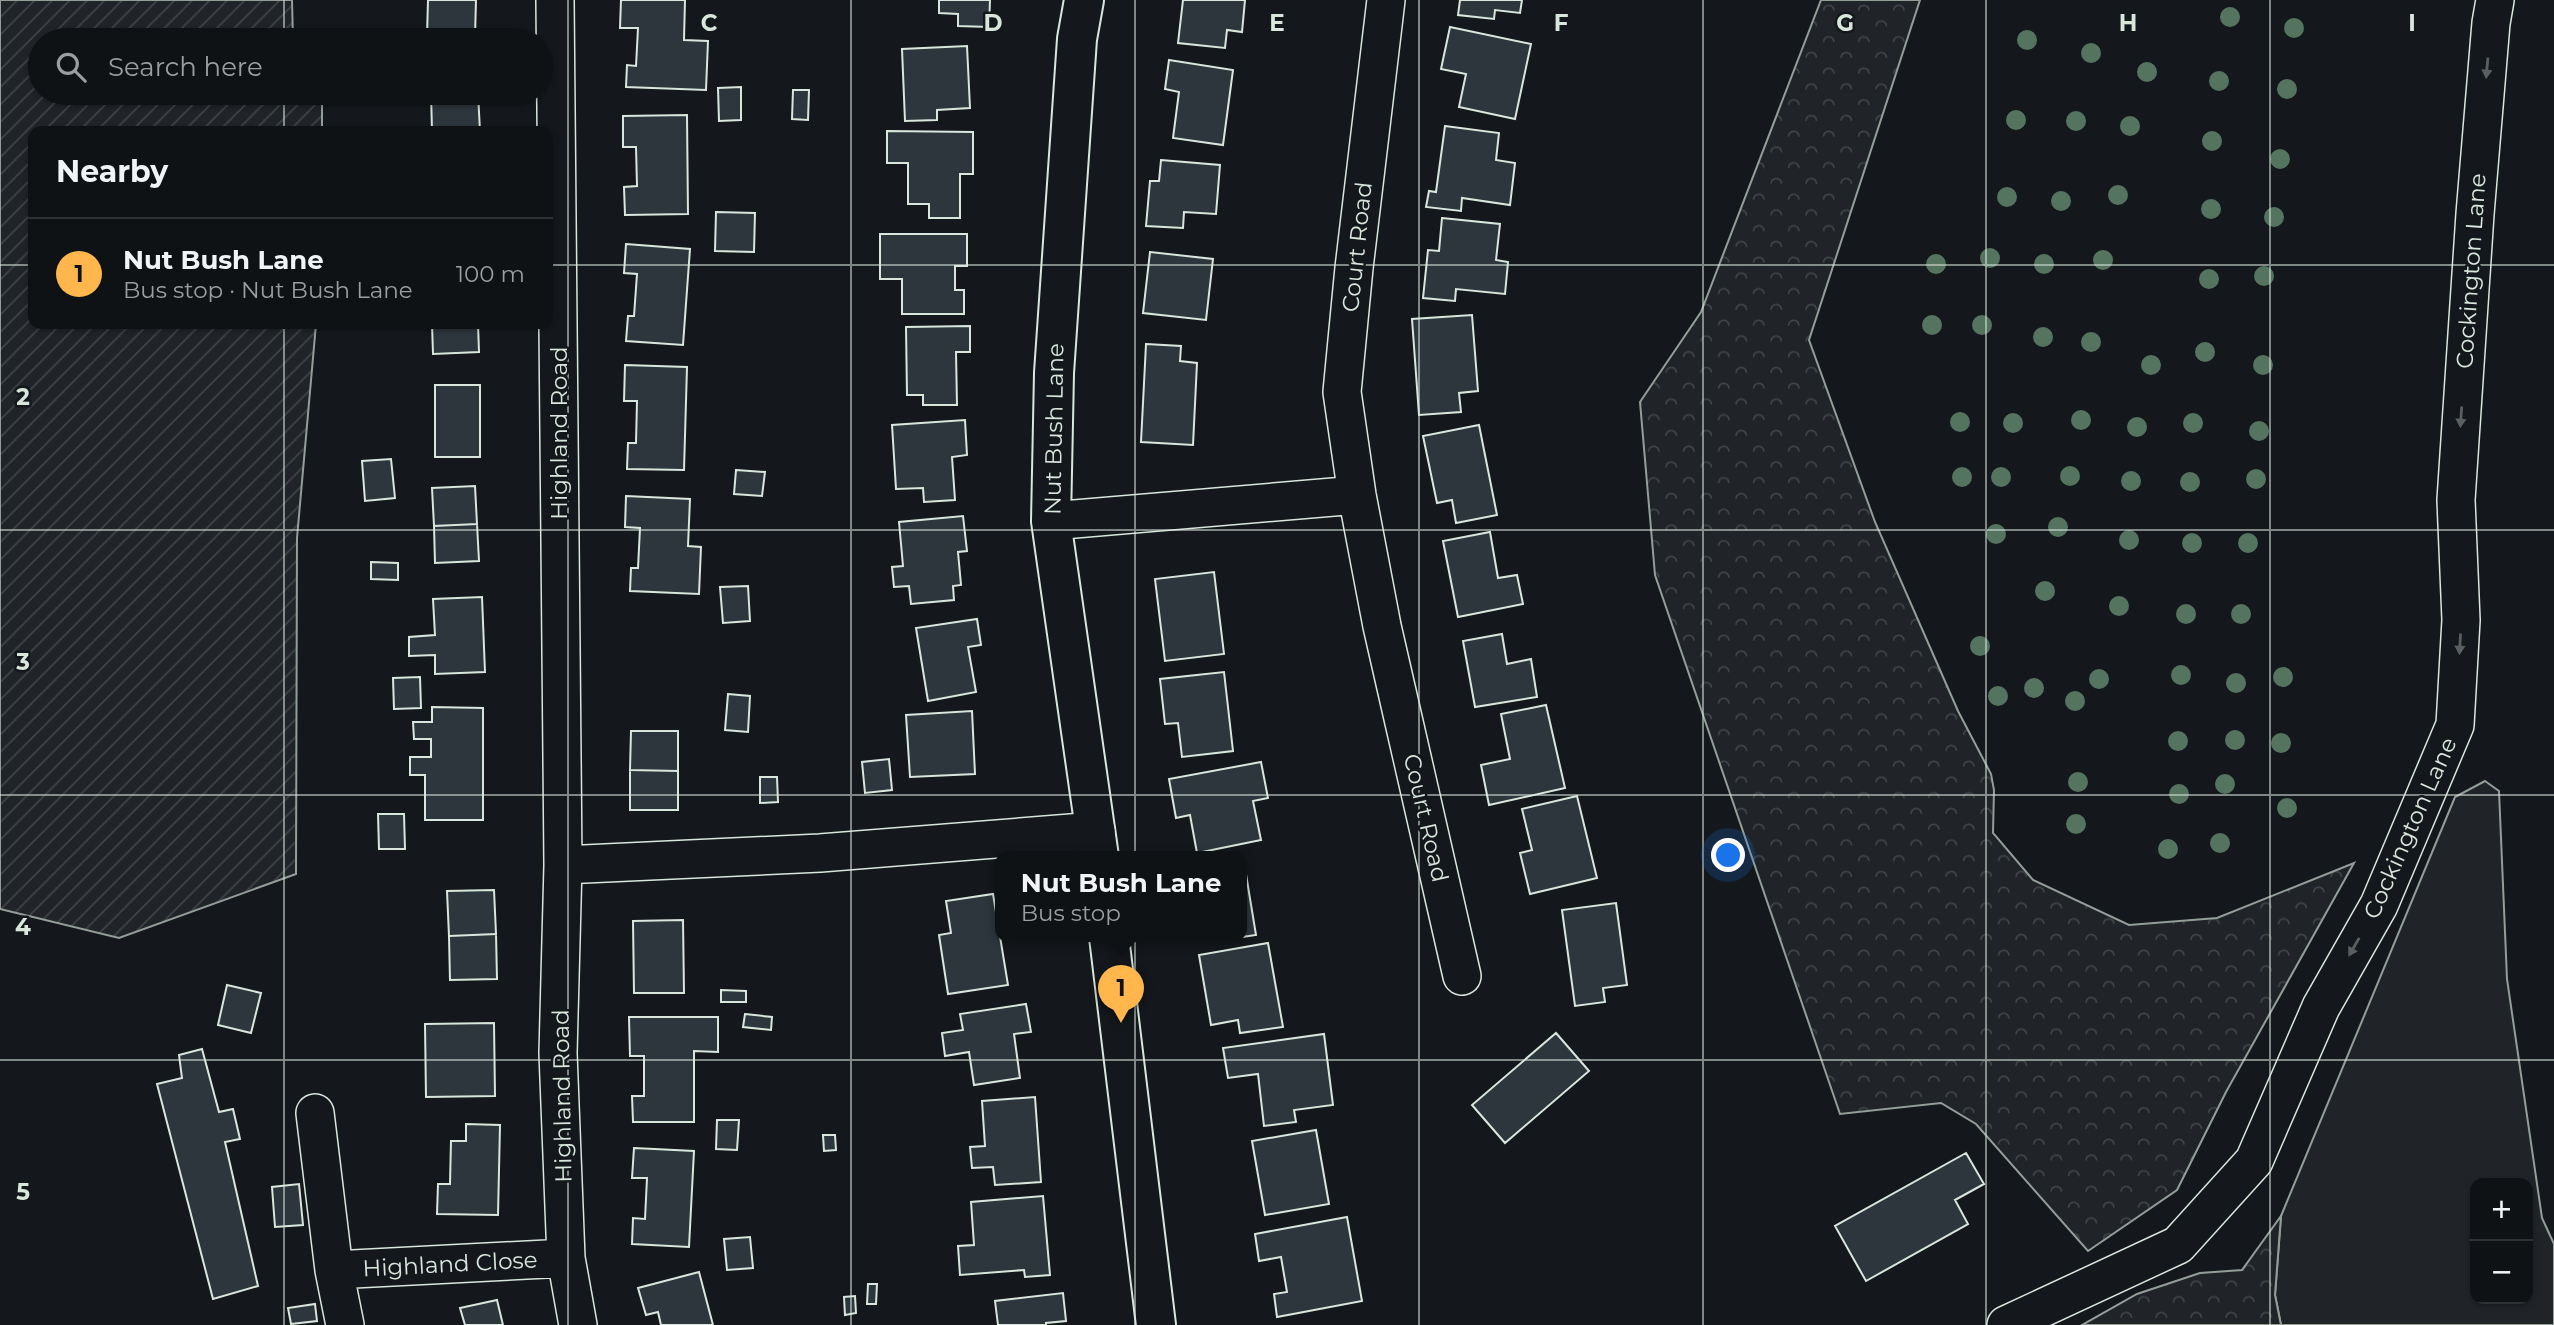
<!DOCTYPE html>
<meta charset="utf-8">
<style>
body{margin:0;font-family:Montserrat,sans-serif;background:#181b1e;color:#f1f3f6}
.controls{position:absolute;right:21px;bottom:21px;display:grid;overflow:hidden;border-radius:14px;box-shadow:0 2px 5px #0004}
.controls button{width:63px;height:63px;display:grid;place-items:center;padding:0;border:0;border-bottom:2px solid #2f3234;background:#0f1215;color:#f1f3f6;font:35px sans-serif}
.you{position:absolute;left:1729px;top:856px;width:24px;height:24px;margin:-18px;border:5px solid #fff;border-radius:50%;background:#1a73e8;box-shadow:0 0 0 10px #1a73e833}
.badge{display:grid;place-items:center;width:46px;height:46px;border-radius:50%;background:#ffb74d;color:#111;font-size:23px;font-weight:700}
.pin{position:absolute;translate:-50% -58px;filter:drop-shadow(0 2px 4px #0008)}
.pin::after{content:'';position:absolute;top:37px;width:24px;height:21px;background:inherit;clip-path:polygon(0 0,100% 0,50% 100%)}
.popup{position:absolute;left:995px;top:851px;width:252px;height:91px;box-sizing:border-box;display:grid;place-content:center;border-radius:14px;background:#0f1215;filter:drop-shadow(0 2px 5px #0005);font-size:23px;white-space:nowrap;color:#9b9ea0}
.popup b{font-size:26px;color:#f1f3f6}
.popup::after{content:'';position:absolute;left:50%;top:100%;margin-left:-14px;border:14px solid transparent;border-top-color:#0f1215}
.list{margin:0;padding:0;list-style:none}
h2{display:flex;justify-content:space-between;align-items:center;height:91px;margin:0;padding:0 28px;font-size:30px}
h2 small{font-size:23px;font-weight:400;color:#9b9ea0}
.list li{display:grid;grid-template-columns:46px 1fr auto;gap:21px;align-items:center;box-sizing:border-box;height:112px;padding:0 28px;border-top:2px solid #2f3234}
.list b{display:block;font-size:26px;white-space:nowrap}
.list p{margin:0;font-size:23px;white-space:nowrap;color:#9b9ea0}
.list em{font-size:23px;font-style:normal;color:#9b9ea0}
.icon{flex:none;width:38px;height:38px;fill:none;stroke:currentColor;stroke-width:2;stroke-linecap:round;stroke-linejoin:round}
.map{position:relative;flex:none;width:2554px;height:1325px;overflow:hidden}
.search{position:absolute;background:#0f1215;box-shadow:0 2px 5px #0004;left:28px;top:28px;width:525px;height:77px;display:flex;align-items:center;gap:18px;box-sizing:border-box;padding:0 24px;border-radius:38px;color:#9b9ea0;font-size:26px}
.panel{position:absolute;background:#0f1215;box-shadow:0 2px 5px #0004;left:28px;top:126px;width:525px;height:203px;border-radius:14px}
.map>svg:first-child{display:block}
</style>
<div class="map">
<svg width="2554" height="1325" viewBox="0 0 2554 1325">
<defs>
<pattern id="forest-crowns" width="20" height="18" patternUnits="userSpaceOnUse" patternTransform="scale(1.75)"><rect width="20" height="18" fill="#202428"/><path d="M2 6a3 3 0 1 1 6 0M12 15a3 3 0 1 1 6 0" fill="none" stroke="#404447"/></pattern>
<pattern id="garden-furrows" width="10" height="10" patternUnits="userSpaceOnUse" patternTransform="scale(1.75)"><rect width="10" height="10" fill="#202428"/><path d="M-1 1l2-2M0 10L10 0M9 11l2-2" fill="none" stroke="#404447"/></pattern>
</defs>
<rect width="100%" height="100%" fill="#14181c"/>
<path fill="#202428" stroke="#939e99" stroke-width="2" fill-rule="evenodd" d="M2485 781 2499 791 2507 979 2542 1218 2554 1244V1325H2281L2275 1295 2281 1216 2455 797ZM2475 1183H2528V1299H2475Z"/>
<path fill="url(#forest-crowns)" stroke="#939e99" stroke-width="2" d="M1821 0H1920L1809 340 1875 522 1958 711 1991 774 1994 790 1993 833 2033 880 2129 925 2217 918 2354 863 2226 1092 2177 1190 2088 1251 1976 1124 1941 1103 1840 1114 1655 575 1640 402 1701 312Z
M2281 1216 2275 1295 2281 1325H2082L2137 1294 2200 1273 2242 1270Z"/>
<path fill="url(#garden-furrows)" stroke="#939e99" stroke-width="2" d="M0 0H292L293 40H40V93H294V104L322 103V131H33V324H316L297 538 296 874 119 938 0 909Z"/>
<path fill="#2c363c" stroke="#d8e6dc" stroke-width="2" d="M428 0H476L475 37 427 36Z
M621 0H685L684 40 708 41 706 90 626 87 627 65 636 66 638 28H620Z
M939 0H990L989 27 958 26V14L939 13Z
M1183 0H1245L1242 32 1227 30 1225 48 1178 43Z
M1460 0H1522L1520 13 1495 10 1494 19 1458 15Z
M1450 27 1531 44 1515 119 1459 107 1466 74 1441 69Z
M352 35 391 37V40H352Z
M967 46 970 108 937 110V120L905 121 902 49Z
M1169 60 1233 70 1223 145 1173 138 1179 92 1165 89Z
M741 87V120L719 121 718 88Z
M793 90H809L808 120 792 119Z
M431 93H478L480 131H432Z
M687 115 688 214 625 215 624 187 637 186 636 147H623V116Z
M1445 126 1499 133 1496 160 1515 163 1510 205 1462 198 1461 211 1426 207 1429 191 1436 192Z
M887 131 973 132V174H960V218H929V204H908V163H887Z
M1161 160 1220 165 1216 214 1184 212 1183 228 1146 226 1150 181H1159Z
M716 212 755 213 754 252 715 251Z
M1442 218 1500 224 1496 260 1508 262 1505 294 1456 289 1455 301 1423 298 1428 250 1439 251Z
M880 234H967V266H955V290H964V314H902V279H880Z
M626 244 690 249 683 345 626 341 628 316H634L637 274 624 273Z
M1150 252 1213 259 1206 320 1143 313Z
M1472 315 1478 391 1459 393 1461 412 1419 415 1412 319Z
M432 324H478L479 352 433 354Z
M970 326V352H956L957 405H923V395H907L906 327Z
M1146 344 1181 346 1180 361 1197 363 1193 445 1141 442Z
M625 365 687 367 684 470 627 469 628 443H636L637 401H624Z
M435 385H480V457H435Z
M965 420 967 455 952 457 955 500 924 502 923 488 896 489 892 425Z
M1479 425 1497 515 1456 523 1452 500 1437 503 1423 436Z
M391 459 395 498 365 501 362 461Z
M736 470 765 472 762 496 734 494Z
M475 486 477 524 434 526 432 488Z
M626 496 690 499 688 546 701 547 699 594 630 591 631 568H638L640 528 625 527Z
M963 516 967 551 958 552 961 585 953 586 954 600 911 604 909 586 894 587 892 567 903 566 899 522Z
M477 524 479 561 435 563 434 526Z
M1490 532 1498 578 1517 575 1523 604 1458 617 1443 541Z
M371 562 398 563V580L371 579Z
M1214 572 1224 654 1165 661 1155 579Z
M748 586 750 621 723 623 720 587Z
M482 597 485 672 435 674V655L409 656V637L435 635 433 599Z
M977 619 981 645 968 647 976 692 928 701 916 628Z
M1502 634 1507 664 1531 659 1537 697 1475 707 1463 641Z
M1224 672 1233 751 1182 757 1178 723 1165 724 1160 679Z
M420 677 421 708 394 709 393 678Z
M728 694 750 696 748 732 725 730Z
M1546 705 1565 788 1489 805 1481 765 1510 759 1501 714Z
M432 707 483 708V820H425V775H410V757H431V739H414L413 722H432Z
M972 711 975 774 910 777 906 715Z
M631 731H678V771L630 770Z
M889 759 892 790 865 793 862 762Z
M1261 762 1268 798 1253 801 1261 840 1197 853 1190 815 1176 818 1169 779Z
M630 770 678 771V810H630Z
M760 777H777L778 802 760 803Z
M1577 796 1597 878 1530 894 1520 853 1532 850 1522 809Z
M378 814H404L405 849H379Z
M1244 862 1256 935 1242 937V863Z
M494 890 496 934 449 936 447 891Z
M993 894 1008 985 948 994 939 935 951 933 946 901Z
M1616 903 1627 985 1603 988 1605 1002 1575 1006 1562 910Z
M683 920 684 993H634L633 921Z
M496 934 497 979 450 980 449 936Z
M1268 943 1283 1027 1240 1033 1238 1020 1211 1025 1199 955Z
M227 985 261 993 251 1033 218 1025Z
M721 990 746 991V1002H721Z
M1026 1004 1031 1032 1014 1034 1020 1078 974 1085 969 1052 945 1056 942 1033 963 1030 960 1014Z
M745 1014 772 1017 771 1030 743 1027Z
M629 1017H718V1052L694 1051V1122H633L632 1096H644V1056H630Z
M494 1023 495 1096 426 1097 425 1024Z
M1556 1033 1589 1071 1505 1143 1472 1105Z
M1324 1034 1333 1105 1294 1110 1296 1122 1264 1126 1258 1074 1228 1078 1223 1048Z
M202 1049 219 1112 233 1109 240 1139 225 1142 258 1286 213 1299 157 1084 182 1078 179 1055Z
M1035 1097 1041 1182 995 1185 993 1167 972 1168 970 1147 985 1146 982 1101Z
M717 1120H739L737 1150 716 1149Z
M466 1124 500 1125 498 1215 437 1214 438 1184H450L451 1141H466Z
M1316 1130 1329 1204 1265 1215 1252 1141Z
M823 1135H835L836 1150 824 1151Z
M634 1148 694 1151 689 1247 632 1244 633 1218 645 1219 647 1178H632Z
M1966 1153 1984 1184 1955 1200 1968 1224 1866 1281 1835 1226Z
M299 1184 303 1225 275 1227 272 1187Z
M1043 1196 1050 1275 1025 1277 1024 1270 960 1275 958 1246 974 1245 971 1202Z
M1347 1217 1362 1301 1277 1317 1274 1294 1287 1292 1281 1257 1259 1261 1255 1234Z
M750 1237 753 1268 727 1270 724 1239Z
M699 1272 713 1325H661L658 1312 646 1315 638 1288Z
M868 1284H877L876 1304H867Z
M1063 1293 1066 1321 1046 1323V1325H998L995 1301Z
M855 1296 856 1313 845 1315 844 1297Z
M497 1300 503 1325H465L460 1308Z
M315 1304 317 1321 291 1324 288 1308Z"/>
<g fill="none" stroke-linecap="round" stroke-linejoin="round">
<defs>
<path id="minor" d="M555 0 563 865 558 1053 566 1258 578 1325
M1386 0 1354 268 1342 392 1357 495 1382 626 1462 976
M1051 521 1357 495
M563 865 820 853 1096 831
M315 1113 334 1270 345 1325
M334 1270 566 1258
M2006 1325 2178 1245 2254 1161 2321 1007 2379 905 2455 725 2461 620 2456 500 2475 214 2491 23 2495 0"/>
<path id="tertiary" d="M1084 0 1077 39 1054 373 1051 521 1099 857
M1109 937 1156 1325"/>
</defs>
<use href="#minor" stroke="#d8e6dc" stroke-width="40"/>
<use href="#tertiary" stroke="#d8e6dc" stroke-width="42"/>
<use href="#minor" stroke="#14181c" stroke-width="37"/>
<use href="#tertiary" stroke="#14181c" stroke-width="38"/>
</g>
<g fill="#55745f">
<circle cx="2230" cy="17" r="10"/>
<circle cx="2294" cy="28" r="10"/>
<circle cx="2027" cy="40" r="10"/>
<circle cx="2091" cy="53" r="10"/>
<circle cx="2147" cy="72" r="10"/>
<circle cx="2219" cy="81" r="10"/>
<circle cx="2287" cy="89" r="10"/>
<circle cx="2016" cy="120" r="10"/>
<circle cx="2076" cy="121" r="10"/>
<circle cx="2130" cy="126" r="10"/>
<circle cx="2212" cy="141" r="10"/>
<circle cx="2280" cy="159" r="10"/>
<circle cx="2118" cy="195" r="10"/>
<circle cx="2007" cy="197" r="10"/>
<circle cx="2061" cy="201" r="10"/>
<circle cx="2211" cy="209" r="10"/>
<circle cx="2274" cy="217" r="10"/>
<circle cx="1990" cy="258" r="10"/>
<circle cx="2103" cy="260" r="10"/>
<circle cx="1936" cy="264" r="10"/>
<circle cx="2044" cy="264" r="10"/>
<circle cx="2264" cy="276" r="10"/>
<circle cx="2209" cy="279" r="10"/>
<circle cx="1932" cy="325" r="10"/>
<circle cx="1982" cy="325" r="10"/>
<circle cx="2043" cy="337" r="10"/>
<circle cx="2091" cy="342" r="10"/>
<circle cx="2205" cy="352" r="10"/>
<circle cx="2151" cy="365" r="10"/>
<circle cx="2263" cy="365" r="10"/>
<circle cx="2081" cy="420" r="10"/>
<circle cx="1960" cy="422" r="10"/>
<circle cx="2013" cy="423" r="10"/>
<circle cx="2193" cy="423" r="10"/>
<circle cx="2137" cy="427" r="10"/>
<circle cx="2259" cy="431" r="10"/>
<circle cx="2070" cy="476" r="10"/>
<circle cx="1962" cy="477" r="10"/>
<circle cx="2001" cy="477" r="10"/>
<circle cx="2256" cy="479" r="10"/>
<circle cx="2131" cy="481" r="10"/>
<circle cx="2190" cy="482" r="10"/>
<circle cx="2058" cy="527" r="10"/>
<circle cx="1996" cy="534" r="10"/>
<circle cx="2129" cy="540" r="10"/>
<circle cx="2192" cy="543" r="10"/>
<circle cx="2248" cy="543" r="10"/>
<circle cx="2045" cy="591" r="10"/>
<circle cx="2119" cy="606" r="10"/>
<circle cx="2186" cy="614" r="10"/>
<circle cx="2241" cy="614" r="10"/>
<circle cx="1980" cy="646" r="10"/>
<circle cx="2181" cy="675" r="10"/>
<circle cx="2283" cy="677" r="10"/>
<circle cx="2099" cy="679" r="10"/>
<circle cx="2236" cy="683" r="10"/>
<circle cx="2034" cy="688" r="10"/>
<circle cx="1998" cy="696" r="10"/>
<circle cx="2075" cy="701" r="10"/>
<circle cx="2235" cy="740" r="10"/>
<circle cx="2178" cy="741" r="10"/>
<circle cx="2281" cy="743" r="10"/>
<circle cx="2078" cy="782" r="10"/>
<circle cx="2225" cy="784" r="10"/>
<circle cx="2179" cy="794" r="10"/>
<circle cx="2287" cy="808" r="10"/>
<circle cx="2076" cy="824" r="10"/>
<circle cx="2220" cy="843" r="10"/>
<circle cx="2168" cy="849" r="10"/>
</g>
<defs><path id="oneway-solid" d="M-6-.8H1V-3.2L6.5 0L1 3.2V.8H-6Z" transform="scale(1.75)"/></defs>
<g fill="#59605f">
<use href="#oneway-solid" transform="translate(2487 68) rotate(95)"/>
<use href="#oneway-solid" transform="translate(2461 417) rotate(94)"/>
<use href="#oneway-solid" transform="translate(2460 644) rotate(93)"/>
<use href="#oneway-solid" transform="translate(2354 947) rotate(120)"/>
</g>
<path fill="none" stroke="#d8e6dc" stroke-width="2" stroke-opacity="0.55" d="M284 0V40M568 0V1325M851 0V1325M1135 0V1325M1419 0V1325M1703 0V1325M1986 0V1325M2270 0V1325M284 93V131M0 265H33M548 265H2554M284 324V1325M0 530H2554M0 795H2554M0 1060H2554"/>
<g text-anchor="middle" dominant-baseline="central" stroke-width="5" stroke-linejoin="round" paint-order="stroke">
<g font-size="23" fill="#d8e6dc" stroke="#14181c">
<text transform="translate(1357 247) rotate(-84)">Court Road</text>
<text transform="translate(2471 271) rotate(-86)">Cockington Lane</text>
<text transform="translate(1054 429) rotate(-89)">Nut Bush Lane</text>
<text transform="translate(559 433) rotate(-90)">Highland Road</text>
<text transform="translate(1426 818) rotate(77)">Court Road</text>
<text transform="translate(2410 828) rotate(-66)">Cockington Lane</text>
<text transform="translate(562 1096) rotate(-91)">Highland Road</text>
<text transform="translate(450 1264) rotate(-3)">Highland Close</text>
</g>
</g>
<g font-size="23" text-anchor="middle" font-weight="bold" fill="#d8e6dc" stroke="#14181c" stroke-width="5" stroke-linejoin="round" paint-order="stroke">
<text x="709" y="31">C</text>
<text x="993" y="31">D</text>
<text x="1277" y="31">E</text>
<text x="1561" y="31">F</text>
<text x="1845" y="31">G</text>
<text x="2128" y="31">H</text>
<text x="2412" y="31">I</text>
<text x="23" y="405">2</text>
<text x="23" y="670">3</text>
<text x="23" y="935">4</text>
<text x="23" y="1200">5</text>
</g>
</svg>
<div class="controls">
<button>+</button>
<button>−</button>
</div>
<div class="you"></div>
<div class="pin badge" style="left:1121px;top:1023px">1</div>
<div class="popup"><b>Nut Bush Lane</b>Bus stop</div>
<div class="search"><svg class="icon" aria-label="search" viewBox="0 0 24 24"><circle cx="10" cy="10" r="6"/><path d="M15 15l6 6"/></svg>Search here</div>
<section class="panel">
<h2>Nearby<small></small></h2>
<ul class="list">
<li><span class="badge">1</span><div><b>Nut Bush Lane</b><p>Bus stop · Nut Bush Lane</p></div><em>100 m</em></li>
</ul>
</section>
</div>
